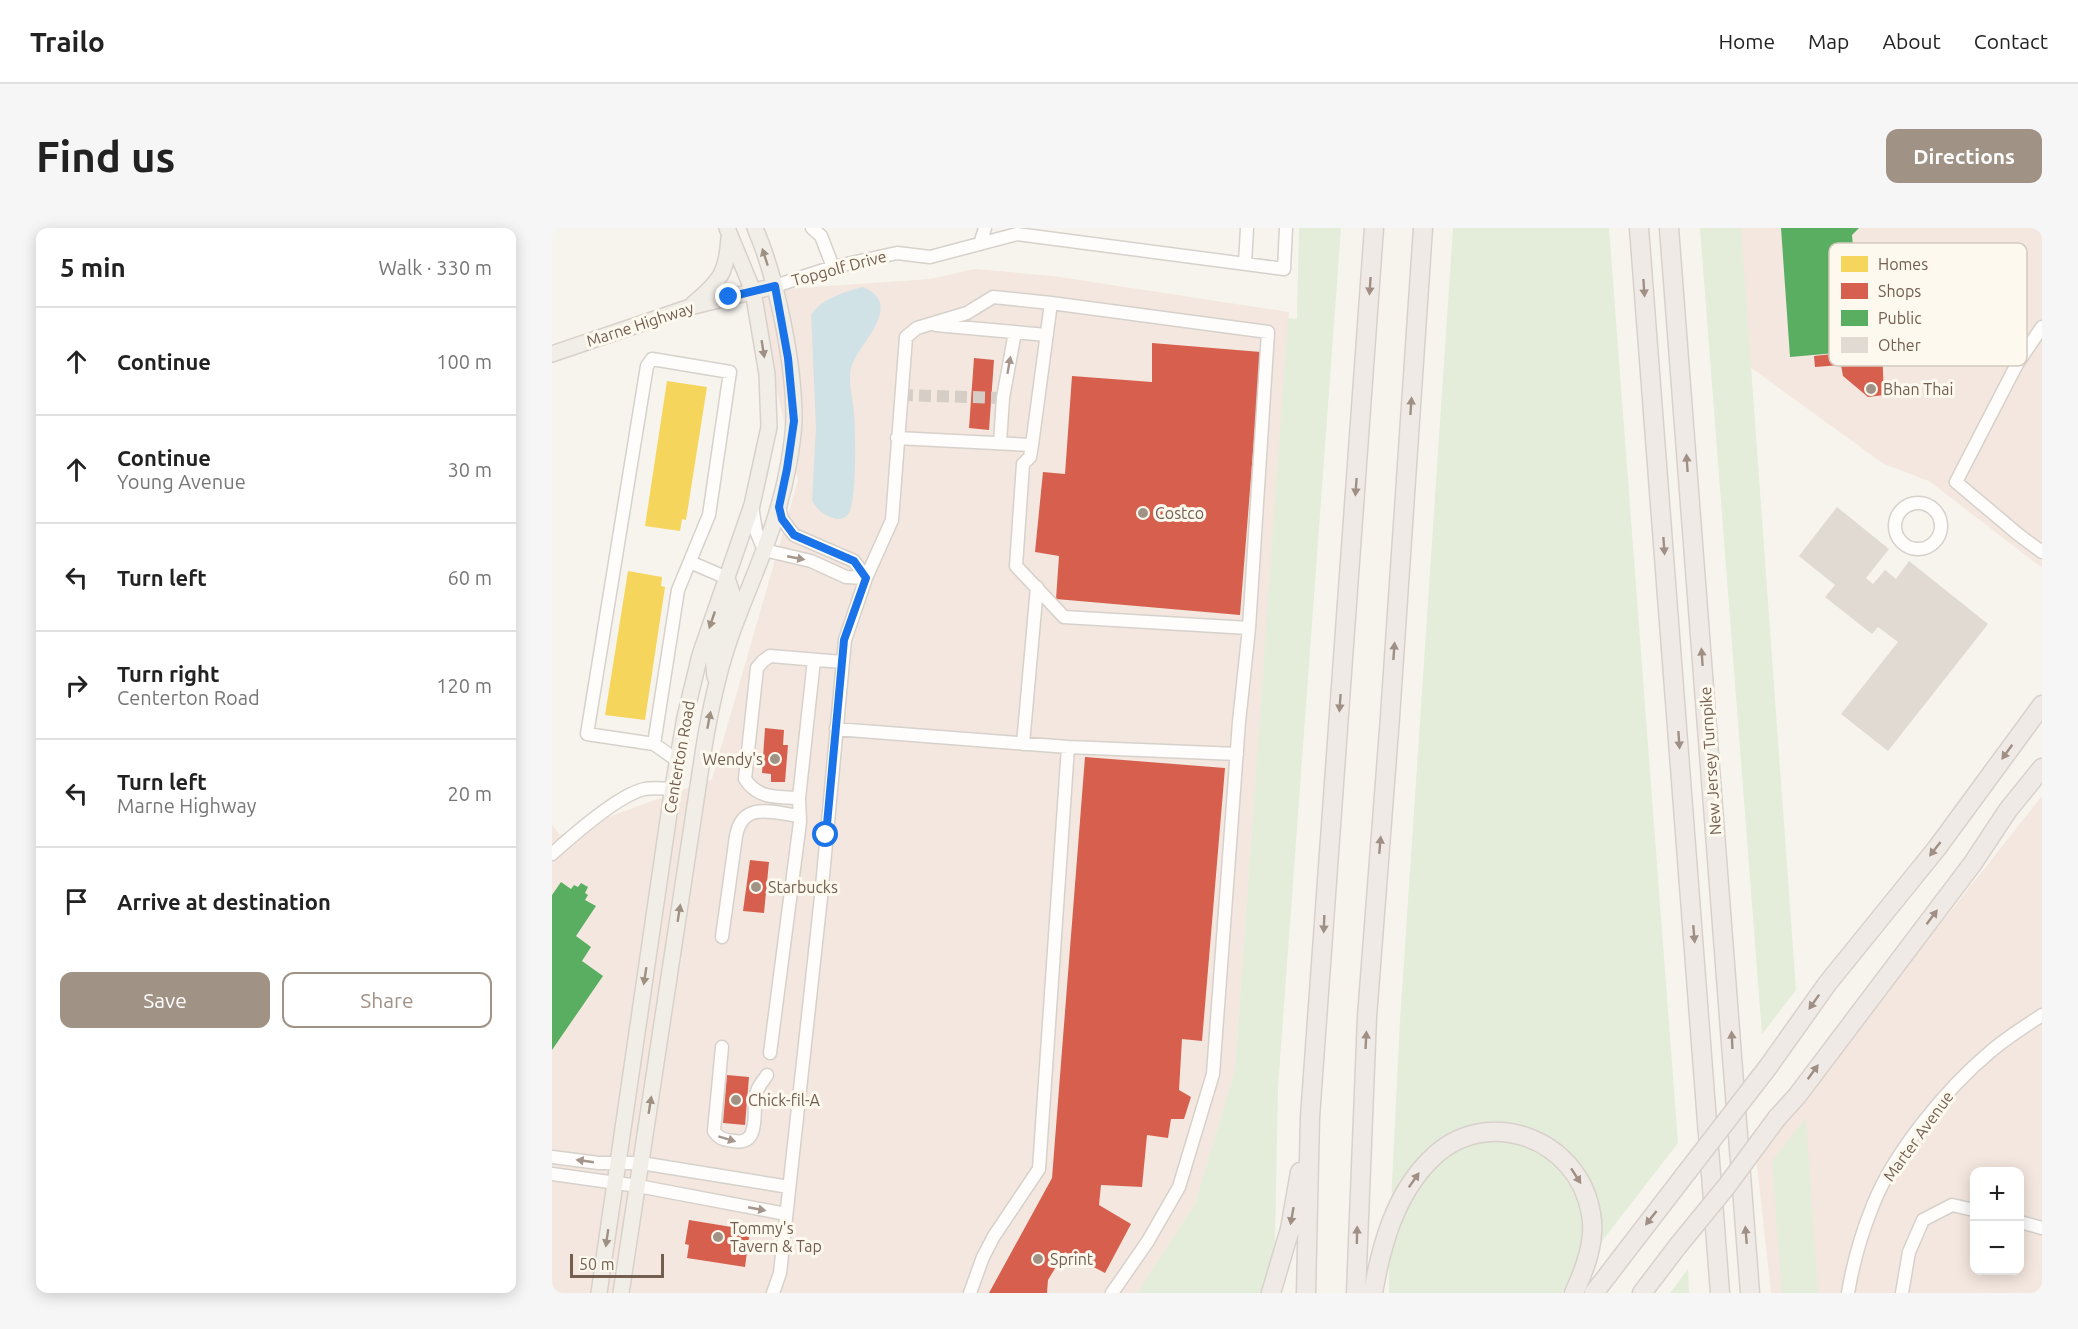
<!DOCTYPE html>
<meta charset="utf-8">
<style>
body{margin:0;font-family:Ubuntu,sans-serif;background:#f6f6f6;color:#222}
.controls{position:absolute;right:18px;bottom:18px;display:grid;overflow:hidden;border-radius:12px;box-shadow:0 3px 15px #0003}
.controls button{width:54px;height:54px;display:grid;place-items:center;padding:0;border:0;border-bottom:2px solid #e0e0e0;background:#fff;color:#222;font:30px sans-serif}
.scale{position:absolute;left:18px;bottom:15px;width:94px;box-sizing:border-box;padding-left:6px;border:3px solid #735e4f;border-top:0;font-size:16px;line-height:21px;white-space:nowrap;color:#735e4f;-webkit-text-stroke:4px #fdf9ef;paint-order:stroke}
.stop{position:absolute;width:18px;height:18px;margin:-14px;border:4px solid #1a73e8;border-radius:50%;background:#fff}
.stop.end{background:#1a73e8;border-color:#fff;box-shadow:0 2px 6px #0008}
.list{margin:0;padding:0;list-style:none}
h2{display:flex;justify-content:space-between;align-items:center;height:78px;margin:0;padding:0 24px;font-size:26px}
h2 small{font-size:20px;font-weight:400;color:#767676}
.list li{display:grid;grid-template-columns:39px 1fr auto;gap:18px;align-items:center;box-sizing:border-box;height:108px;padding:0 24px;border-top:2px solid #e0e0e0}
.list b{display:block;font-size:22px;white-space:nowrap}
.list p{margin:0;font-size:20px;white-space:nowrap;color:#767676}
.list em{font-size:20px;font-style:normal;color:#767676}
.actions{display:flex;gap:12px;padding:18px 24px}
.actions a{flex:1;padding:14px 0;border:2px solid #a19286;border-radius:12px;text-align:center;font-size:21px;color:#a19286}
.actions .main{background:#a19286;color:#fff}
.icon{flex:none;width:33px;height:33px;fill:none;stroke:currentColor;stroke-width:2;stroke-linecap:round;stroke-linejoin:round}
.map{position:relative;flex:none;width:1490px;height:1065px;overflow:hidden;border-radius:12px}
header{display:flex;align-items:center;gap:36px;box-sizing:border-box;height:84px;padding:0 30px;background:#fff;border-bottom:2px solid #e0e0e0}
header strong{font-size:28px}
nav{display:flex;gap:33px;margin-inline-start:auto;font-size:21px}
.intro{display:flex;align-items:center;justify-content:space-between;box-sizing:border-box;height:144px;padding:0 36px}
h1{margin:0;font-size:42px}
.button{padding:15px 27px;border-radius:12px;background:#a19286;color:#fff;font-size:21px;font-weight:700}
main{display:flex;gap:36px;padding:0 36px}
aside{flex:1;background:#fff;border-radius:12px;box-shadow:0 3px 15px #0003}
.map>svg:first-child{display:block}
</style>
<header>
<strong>Trailo</strong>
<nav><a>Home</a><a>Map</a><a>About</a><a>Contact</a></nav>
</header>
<div class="intro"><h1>Find us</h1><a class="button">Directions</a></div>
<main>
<aside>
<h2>5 min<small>Walk · 330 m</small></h2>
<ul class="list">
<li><svg class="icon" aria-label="ahead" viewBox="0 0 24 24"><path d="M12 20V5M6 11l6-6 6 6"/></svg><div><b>Continue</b></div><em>100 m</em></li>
<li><svg class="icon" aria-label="ahead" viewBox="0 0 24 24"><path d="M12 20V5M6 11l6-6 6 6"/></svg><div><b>Continue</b><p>Young Avenue</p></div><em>30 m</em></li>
<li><svg class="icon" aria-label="left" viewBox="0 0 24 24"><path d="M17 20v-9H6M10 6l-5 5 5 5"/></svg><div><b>Turn left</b></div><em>60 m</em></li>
<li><svg class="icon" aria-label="right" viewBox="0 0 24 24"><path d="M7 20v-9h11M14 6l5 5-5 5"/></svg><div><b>Turn right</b><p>Centerton Road</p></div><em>120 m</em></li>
<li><svg class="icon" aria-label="left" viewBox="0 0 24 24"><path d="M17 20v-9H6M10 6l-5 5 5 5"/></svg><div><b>Turn left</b><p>Marne Highway</p></div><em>20 m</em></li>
<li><svg class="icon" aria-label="arrive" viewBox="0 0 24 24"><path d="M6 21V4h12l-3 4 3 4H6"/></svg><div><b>Arrive at destination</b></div></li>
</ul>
<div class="actions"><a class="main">Save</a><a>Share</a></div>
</aside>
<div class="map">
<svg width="1490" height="1065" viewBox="0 0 1490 1065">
<rect width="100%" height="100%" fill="#f7f4ed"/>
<path fill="#f4e7df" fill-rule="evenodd" d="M1188 0H1490V340L1377 253 1332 236 1195 137Z
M423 41 501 48 737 84 683 842 643 976 585 1065H0V597L8 607 160 551 246 252 201 63 378 51Z
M1490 568V1065H1219L1204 928ZM1422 944H1468V1042H1422Z"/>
<path fill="#e3edd9" d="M747 0H789L726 859 722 1065H585L643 976 683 842 736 90 745 91Z
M901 0H1057L1126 915 1010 1065H837V1015L848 793Z
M1148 0H1189L1244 762 1210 806Z
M1254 890 1266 1065H1230L1220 933Z
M1136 1041 1137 1065H1118Z"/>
<path fill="#d0e2e6" d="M311 59C352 76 310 112 301 135 298 140 298 147 298 153 298 161 300 168 301 176 304 193 305 273 297 285 293 291 287 292 281 290 271 287 265 281 260 273L264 199 259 87C267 72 294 63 311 59Z"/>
<path fill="#f6d55c" d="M115 153 155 159 134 292 130 291 128 303 93 298Z
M76 343 110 349 109 358 113 359 93 492 53 487Z"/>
<path fill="#d6604d" d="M600 115 709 124 688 387 504 371 507 328 483 324 491 244 513 246 520 148 600 154Z
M1330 121 1332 167 1316 169 1291 148 1289 137 1263 139 1262 128Z
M422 130 442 132 437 202 417 200Z
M213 500 232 502 231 517H236L233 554H219V546L210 545Z
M533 529 673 540 650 813 630 811 627 862 639 869 632 891H619L616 910 595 907 590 959 549 957 547 977 579 996 553 1045 513 1024 496 1052 495 1065H437L500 950Z
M198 632 217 634 212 685 191 683Z
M175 847 197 849 193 897 171 895Z
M137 992 198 1002 193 1039 135 1030 137 1017 133 1016Z"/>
<path fill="#5aae61" d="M1229 0H1307L1300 7 1302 29 1323 27 1330 121 1238 129Z
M9 654 19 661 22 657 26 659 29 655 36 659 33 665 36 667 33 672 44 678 24 708 39 719 30 733 51 748 0 822V667Z"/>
<path fill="#e0dad3" d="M1285 279 1337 321 1314 350 1321 356 1333 342 1344 351 1357 333 1436 396 1336 523 1289 486 1346 414 1326 399 1320 406 1273 369 1283 357 1247 328Z"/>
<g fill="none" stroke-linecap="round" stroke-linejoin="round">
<path stroke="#d6cec6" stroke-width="12" stroke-dasharray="12 6" stroke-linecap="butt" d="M349 167 451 170"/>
<defs>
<path id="minor" d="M260 0 269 8 281 39
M428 16 433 0
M693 36 695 0
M223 58 281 39 345 25 378 29 465 6 732 41 734 0
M499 75 716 104 697 400 687 494 661 846 627 959 596 1013 560 1065
M384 97 495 107
M1490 99 1465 136 1404 254 1467 307 1490 324
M100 131 178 144 157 287 126 362 102 516 35 506 95 138Z
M345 210 480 217
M448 215 451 170 463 104
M1343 298a23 23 0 1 1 46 0a23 23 0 1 1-46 0Z
M200 278 204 303 212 322 259 333 294 349 314 350 302 333 242 307 230 291 227 279
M138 334 175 350
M284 501 516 519 685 526
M102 516 126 533
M471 516 485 359
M247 570C225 569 206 571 193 551L205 440 211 433 218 428 290 434
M0 626C20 608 67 566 93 561 101 559 112 561 121 561
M170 709 184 608C191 572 221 585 248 588
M170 819 162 903C167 911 173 912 182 913 211 918 199 879 205 863 207 857 212 852 215 847
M218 825 248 594 247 570 262 432
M0 929 47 935H89L237 959
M0 946 86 958 234 986
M1468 994 1490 1000
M221 1065 228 1045 269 669 293 412 314 350 340 292 354 109 365 100 415 85 441 69 499 75 480 217 478 229 471 236 464 338 512 389 697 400
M418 1065 431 1029 442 1008 487 941 516 519
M1296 1065C1301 1035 1310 1004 1321 977 1342 924 1395 860 1438 824 1454 810 1472 799 1490 787
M1350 1065 1357 1024 1371 992 1400 977 1422 982"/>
<path id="major" d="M141 76C168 53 175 45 177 9
M0 126 138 79 223 58
M163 449 161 428 181 368 175 350
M47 1065 120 565 133 489 148 427 200 277 217 199 215 146 201 63 175 0
M69 1065 152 519C158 483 165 448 177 413 192 369 213 326 226 281 234 254 241 218 242 191 242 135 225 51 203 0"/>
<path id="highway" d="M1087 0 1168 1065
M1117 0 1198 1065
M1216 839 1275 756 1385 620 1490 477
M1225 890 1245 868 1421 635 1456 582 1490 540
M719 1065 738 1001 748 944
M754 1065 758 889 822 0
M804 1065 815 789 838 489 871 0
M821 1065C829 1018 843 967 878 932 933 875 1027 910 1039 986 1044 1012 1033 1041 1022 1065
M1042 1065 1135 944
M1090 1065 1125 1019"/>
</defs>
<use href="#minor" stroke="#d6d1cb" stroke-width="15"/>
<use href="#major" stroke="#d8d1cb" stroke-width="18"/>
<use href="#highway" stroke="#d8d1cb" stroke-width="21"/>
<use href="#minor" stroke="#fefdfc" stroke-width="12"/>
<use href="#major" stroke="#f1eee7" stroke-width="15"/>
<use href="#highway" stroke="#f0eae6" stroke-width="18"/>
<defs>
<path id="highway-bridge" d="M1135 944 1216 839
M1125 1019 1174 959 1225 890"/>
</defs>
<use href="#highway-bridge" stroke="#d8d1cb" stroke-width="21" stroke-linecap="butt"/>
<use href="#highway-bridge" stroke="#f0eae6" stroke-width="18"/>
</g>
<defs><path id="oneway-solid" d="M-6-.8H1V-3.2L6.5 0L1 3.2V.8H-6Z" transform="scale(1.5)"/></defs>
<g fill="#9f9084">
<use href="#oneway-solid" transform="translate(213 29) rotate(-108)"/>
<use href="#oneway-solid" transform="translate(211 121) rotate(81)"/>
<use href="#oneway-solid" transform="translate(160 392) rotate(109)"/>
<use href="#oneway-solid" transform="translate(157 492) rotate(-79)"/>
<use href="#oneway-solid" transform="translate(127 685) rotate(-81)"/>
<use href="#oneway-solid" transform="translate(93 748) rotate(99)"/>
<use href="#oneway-solid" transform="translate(98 877) rotate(-81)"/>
<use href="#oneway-solid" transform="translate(55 1010) rotate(98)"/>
</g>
<g fill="#9f8f84">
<use href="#oneway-solid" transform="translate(818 58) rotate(94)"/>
<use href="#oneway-solid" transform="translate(1092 60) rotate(86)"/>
<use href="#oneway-solid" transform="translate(859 178) rotate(-86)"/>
<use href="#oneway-solid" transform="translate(1135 235) rotate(-94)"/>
<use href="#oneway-solid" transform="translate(804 259) rotate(94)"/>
<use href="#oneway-solid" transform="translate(1112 318) rotate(86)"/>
<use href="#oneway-solid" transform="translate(842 423) rotate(-86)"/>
<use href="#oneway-solid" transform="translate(1150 429) rotate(-94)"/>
<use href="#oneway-solid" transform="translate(788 475) rotate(94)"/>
<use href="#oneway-solid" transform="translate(1127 512) rotate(86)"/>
<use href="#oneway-solid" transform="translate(1455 524) rotate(126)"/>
<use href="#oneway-solid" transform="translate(828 617) rotate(-85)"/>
<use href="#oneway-solid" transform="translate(1383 621) rotate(128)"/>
<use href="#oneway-solid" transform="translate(1380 689) rotate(-53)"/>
<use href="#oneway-solid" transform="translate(772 696) rotate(92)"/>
<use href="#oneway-solid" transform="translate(1142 706) rotate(85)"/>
<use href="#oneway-solid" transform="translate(1262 774) rotate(125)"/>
<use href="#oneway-solid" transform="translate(814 812) rotate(-87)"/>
<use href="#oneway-solid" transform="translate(1180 812) rotate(-93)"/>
<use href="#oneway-solid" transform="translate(1261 844) rotate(-54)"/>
<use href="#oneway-solid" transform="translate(1024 948) rotate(57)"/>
<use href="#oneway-solid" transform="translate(862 952) rotate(-55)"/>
<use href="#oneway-solid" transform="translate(740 988) rotate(100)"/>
<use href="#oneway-solid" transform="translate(1099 990) rotate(128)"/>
<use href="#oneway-solid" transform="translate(805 1007) rotate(-89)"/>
<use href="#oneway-solid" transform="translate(1194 1007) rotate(-95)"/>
</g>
<g fill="#a4968c">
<use href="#oneway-solid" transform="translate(457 137) rotate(-80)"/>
<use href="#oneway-solid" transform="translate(244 330) rotate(11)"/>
<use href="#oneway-solid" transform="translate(175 911) rotate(17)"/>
<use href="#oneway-solid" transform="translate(33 933) rotate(-172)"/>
<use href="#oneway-solid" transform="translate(205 981) rotate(11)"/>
</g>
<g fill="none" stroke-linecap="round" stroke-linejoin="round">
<path stroke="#1a73e8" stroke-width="8" d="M177 69 223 58 236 130 242 193 235 241 227 279 230 291 242 307 302 333 314 350 292 412 274 607"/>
</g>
<g fill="#a19286" stroke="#fdf9ef" stroke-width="2">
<circle cx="1319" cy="161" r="6"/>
<circle cx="591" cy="285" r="6"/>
<circle cx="223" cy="531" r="6"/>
<circle cx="204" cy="659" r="6"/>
<circle cx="184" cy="872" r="6"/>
<circle cx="166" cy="1009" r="6"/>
<circle cx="486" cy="1031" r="6"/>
</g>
<g text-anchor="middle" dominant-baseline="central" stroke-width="6" stroke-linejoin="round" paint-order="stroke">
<g font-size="16" fill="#735e4f" stroke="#fdf9ef">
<text transform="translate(287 40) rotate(-15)">Topgolf Drive</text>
<text transform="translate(88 96) rotate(-18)">Marne Highway</text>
<text transform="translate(127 529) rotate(-80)">Centerton Road</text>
<text transform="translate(1158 533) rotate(-94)">New Jersey Turnpike</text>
<text transform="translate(1366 908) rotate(-54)">Marter Avenue</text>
</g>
<g font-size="16" fill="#735e4f" stroke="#fdf9ef" text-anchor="start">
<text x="1331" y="161">Bhan Thai</text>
<text x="603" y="285">Costco</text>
<text x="211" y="531" text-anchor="end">Wendy's</text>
<text x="216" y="659">Starbucks</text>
<text x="196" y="872">Chick-fil-A</text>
<text x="178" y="1000">Tommy's<tspan x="178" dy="18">Tavern &amp; Tap</tspan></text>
<text x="498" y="1031">Sprint</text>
</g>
</g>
<rect x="1277" y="15" width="198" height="123" rx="9" fill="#fdf9ef" stroke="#d4cabf" stroke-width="1.5"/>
<rect x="1289" y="28" width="27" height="16" fill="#f6d55c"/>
<rect x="1289" y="55" width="27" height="16" fill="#d6604d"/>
<rect x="1289" y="82" width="27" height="16" fill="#5aae61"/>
<rect x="1289" y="109" width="27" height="16" fill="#e0dad3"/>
<g font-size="16" fill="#735e4f">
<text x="1326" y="42">Homes</text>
<text x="1326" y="69">Shops</text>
<text x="1326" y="96">Public</text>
<text x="1326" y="123">Other</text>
</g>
</svg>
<div class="controls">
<button>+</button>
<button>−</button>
</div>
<div class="scale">50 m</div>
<div class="stop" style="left:274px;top:607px"></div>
<div class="stop end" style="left:177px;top:69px"></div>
</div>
</main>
